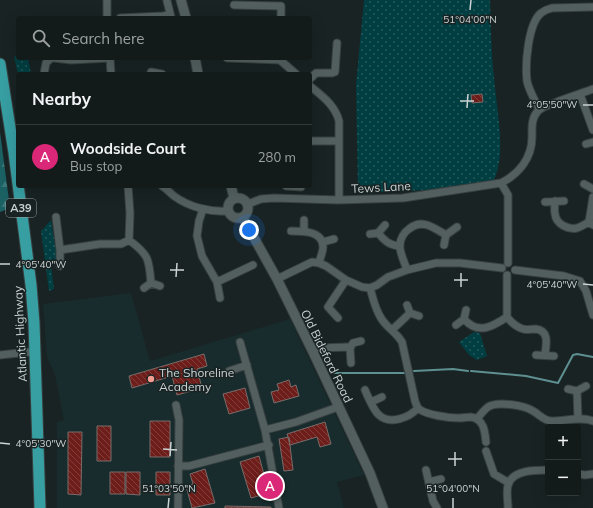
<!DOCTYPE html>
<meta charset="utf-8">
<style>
body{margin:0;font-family:Mulish,sans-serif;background:#1c2323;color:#f1f3f6}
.controls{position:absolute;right:12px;bottom:12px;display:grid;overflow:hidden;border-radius:4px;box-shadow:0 4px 16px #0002}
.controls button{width:36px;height:36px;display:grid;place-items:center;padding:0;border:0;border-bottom:1px solid #323839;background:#131a1a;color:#f1f3f6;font:20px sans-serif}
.you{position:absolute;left:249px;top:230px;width:14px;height:14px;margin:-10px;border:3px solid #fff;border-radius:50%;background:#1a73e8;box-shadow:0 0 0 6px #1a73e833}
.badge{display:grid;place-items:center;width:26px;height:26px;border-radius:50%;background:#db2777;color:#fff;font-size:13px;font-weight:700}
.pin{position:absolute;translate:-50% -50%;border:2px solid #fff;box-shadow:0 1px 4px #0006}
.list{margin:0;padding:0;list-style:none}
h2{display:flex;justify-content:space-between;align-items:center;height:52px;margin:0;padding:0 16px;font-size:17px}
h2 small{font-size:13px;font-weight:400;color:#9da1a2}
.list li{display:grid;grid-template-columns:26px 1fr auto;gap:12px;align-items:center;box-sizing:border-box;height:64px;padding:0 16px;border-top:1px solid #323839}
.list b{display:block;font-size:15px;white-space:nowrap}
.list p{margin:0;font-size:13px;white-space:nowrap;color:#9da1a2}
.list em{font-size:13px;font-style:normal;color:#9da1a2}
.icon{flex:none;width:22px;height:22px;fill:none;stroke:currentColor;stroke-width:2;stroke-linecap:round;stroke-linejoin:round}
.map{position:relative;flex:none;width:593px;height:508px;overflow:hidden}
.search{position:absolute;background:#131a1a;box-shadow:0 4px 16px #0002;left:16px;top:16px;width:296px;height:44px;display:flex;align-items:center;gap:10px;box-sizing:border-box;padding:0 14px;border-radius:4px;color:#9da1a2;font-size:15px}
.panel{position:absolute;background:#131a1a;box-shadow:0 4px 16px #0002;left:16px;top:72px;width:296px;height:116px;border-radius:4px}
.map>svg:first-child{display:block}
</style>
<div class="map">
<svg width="593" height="508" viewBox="0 0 593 508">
<defs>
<pattern id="forest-firs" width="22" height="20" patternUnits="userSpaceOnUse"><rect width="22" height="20" fill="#1b6164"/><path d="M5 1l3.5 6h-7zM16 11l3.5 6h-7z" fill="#3b7779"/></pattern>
<pattern id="park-dots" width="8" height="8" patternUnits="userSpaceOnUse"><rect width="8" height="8" fill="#013e41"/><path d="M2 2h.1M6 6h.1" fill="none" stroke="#25595c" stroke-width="1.8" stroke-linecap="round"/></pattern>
<pattern id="building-back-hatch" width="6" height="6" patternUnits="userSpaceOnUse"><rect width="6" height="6" fill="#6d1e1a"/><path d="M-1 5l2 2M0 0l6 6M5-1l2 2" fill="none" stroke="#813e3a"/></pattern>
</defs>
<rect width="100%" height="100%" fill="#192323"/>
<path fill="#192c2d" d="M131 293 150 361 290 319 364 475 337 482 344 508H57V422L64 420 55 375 47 357 43 304Z"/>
<path fill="url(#forest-firs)" d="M0 132 10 208 0 212Z"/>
<path fill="url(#park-dots)" d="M364 0H490C491 25 491 51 494 77 496 107 507 152 494 180L428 190 358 193 356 85Z
M18 55V58H28L31 74H18L14 57Z
M51 220 56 251V264H51L54 289 49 291 41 231Z
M474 332 480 333 487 356 477 360 469 355 459 342Z"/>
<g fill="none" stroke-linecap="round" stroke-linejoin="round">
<path stroke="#5e8f91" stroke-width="2" d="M414 371 453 369 468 371
M471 371 526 376 558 383 573 355 577 354 593 357
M332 373H405"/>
</g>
<path fill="url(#building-back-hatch)" stroke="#776c6a" d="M482 94 483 102 472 103 471 95Z
M204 354 207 366 197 369 202 388 177 395 172 376 132 388 129 376Z
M289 380 291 387 296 385 299 396 274 403 271 392 279 390 277 384Z
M245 388 250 408 229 414 223 394Z
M150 421H170V457H150Z
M325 422 331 444 320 447 317 437 290 445 287 434Z
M97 426H111V461H97Z
M68 432H82L81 495 68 494Z
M289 437 293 470 284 471 279 439Z
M259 456 269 493 251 498 240 462Z
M205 469 215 503 192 508 186 486 193 484 190 474Z
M110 472H125V494H110Z
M126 472H140V495L126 494Z
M156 472H170V495H156Z
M225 506 271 507V508H225Z"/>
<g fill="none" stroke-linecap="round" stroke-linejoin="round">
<defs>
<path id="minor" d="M107 0V18
M167 1 171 17
M234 5 281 6V18
M120 18 163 16 170 14
M54 58 71 60 110 58
M110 58 111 74
M227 58 280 60 296 74
M151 72 162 74
M44 74 46 63 51 58
M310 79 316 73H332L335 72 337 43
M310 86C322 96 335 105 339 121V200
M580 94 593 130
M539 109C535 100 529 91 527 81 525 64 528 24 541 13 545 10 548 9 552 8L593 7
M310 141H339
M586 144 593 142
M501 183 508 195V263
M584 184 593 189
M128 186 130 213 129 240C149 255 149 259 151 283
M162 186C167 189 170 193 174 196 189 207 209 212 227 211
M286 186 301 187
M555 201C555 205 554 210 555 214 556 224 568 230 577 228 581 227 585 224 589 222L593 225
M545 202 564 201
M248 204 261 199 274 198 339 200 403 198 501 183C519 174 532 158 532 137 532 128 531 118 538 111 543 105 583 93 593 89
M203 209 199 221 197 236 202 256 217 282 220 298
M56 217 60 250V266
M304 220V231
M589 222 593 197
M385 225 378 233C385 241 389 245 399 246
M291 231C303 231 323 231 323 247 323 252 320 258 319 263
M370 234 378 233
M446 235 457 227
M323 242 334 239
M60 250 100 244H121L129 240
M407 270C405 263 399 252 400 245 400 239 404 232 409 229 422 218 434 228 446 235L444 245
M515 270 564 276 580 281 586 291 593 315
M277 279 312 262 319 263 326 266 346 280 362 287 370 288 377 285 388 277 407 270 436 263H460L502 268
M217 282 253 265
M144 288 151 283 160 286
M370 288C373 298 375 309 381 318 386 327 396 332 402 342L415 401C416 404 417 407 419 409 427 415 449 418 459 418 463 418 467 417 471 417 484 419 485 432 486 442
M407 305 410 313
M507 317V275
M338 318 328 307 346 280
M464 319 466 310
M456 325 464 319C478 335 492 327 507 317 511 322 516 327 523 329 527 330 531 329 536 329 550 331 546 345 545 355
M392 330 410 313 419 316
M240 342 265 430 279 508
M350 348 353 343 361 341
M313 352 319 348 348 347 350 348 351 363
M0 355 28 352 34 353
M536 355 554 356
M229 371 247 365
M568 389 577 391
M365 390C368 397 374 411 379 415 390 425 409 418 418 408
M371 402 382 397
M176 405 179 420 178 508
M477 419C480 415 484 410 488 407 497 401 524 405 533 411 540 415 544 421 552 421 565 421 581 416 593 421
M578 419 577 391 586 386
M265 430 296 422 338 407
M486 451 494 474 509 483
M178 466H189L269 445
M426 470 433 501 437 508
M578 474 585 475 593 474
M429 482 441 479
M508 508C508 501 506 492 508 485 512 470 535 470 548 470"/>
<path id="tertiary" d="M181 0 186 18
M195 58 198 74
M231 186 234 198
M228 208a10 10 0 1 1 20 0a10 10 0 1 1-20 0Z
M243 218 277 279 313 352 370 473 383 508"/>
<path id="trunk" d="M0 64 14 153 31 285 34 323 40 508"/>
</defs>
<use href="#minor" stroke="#384040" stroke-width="9"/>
<use href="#tertiary" stroke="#384040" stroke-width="11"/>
<use href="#trunk" stroke="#384040" stroke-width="13"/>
<use href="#minor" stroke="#535f5f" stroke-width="7"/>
<use href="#tertiary" stroke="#535f5f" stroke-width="9"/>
<use href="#trunk" stroke="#379ea2" stroke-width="11"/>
</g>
<path fill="none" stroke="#ccd3d3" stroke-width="1.5" d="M470 10 471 0M460 101H474M583 105H593M467 108 468 94M0 264H10M170 270H184M176 277 177 263M454 280H468M583 284 593 285M461 287V273M0 443 10 444M163 449 177 450M170 456 171 442M448 459H462M455 466V452M168 508 169 498M453 508V498"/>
<circle fill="#f59c91" stroke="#192323" stroke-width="1.5" cx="151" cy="379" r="4"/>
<g text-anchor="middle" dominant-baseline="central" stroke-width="3" stroke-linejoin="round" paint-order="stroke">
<rect fill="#192323" stroke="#969e9e" stroke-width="1" x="6" y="199" width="30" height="18" rx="3"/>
<g font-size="11" font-weight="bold" fill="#ccd3d3">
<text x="21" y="208">A39</text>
</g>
<g font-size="12" fill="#ccd3d3" stroke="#192323">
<text transform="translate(381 187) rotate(-3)">Tews Lane</text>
<text transform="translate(20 334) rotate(-93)">Atlantic Highway</text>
<text transform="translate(327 356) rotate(64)">Old Bideford Road</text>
</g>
<g font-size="12" fill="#ccd3d3" stroke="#192323" text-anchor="start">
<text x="159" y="372">The Shoreline<tspan x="159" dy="14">Academy</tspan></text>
</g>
</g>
<g font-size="10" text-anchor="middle" fill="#ccd3d3" stroke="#192323" stroke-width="3" stroke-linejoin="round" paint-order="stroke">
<text x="470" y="23">51°04'00"N</text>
<text x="552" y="108">4°05'50"W</text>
<text x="41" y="268">4°05'40"W</text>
<text x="552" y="288">4°05'40"W</text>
<text x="41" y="447">4°05'30"W</text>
<text x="169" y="492">51°03'50"N</text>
<text x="453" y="492">51°04'00"N</text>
</g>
</svg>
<div class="controls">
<button>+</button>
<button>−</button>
</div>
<div class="you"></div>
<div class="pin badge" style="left:270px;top:486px">A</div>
<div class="search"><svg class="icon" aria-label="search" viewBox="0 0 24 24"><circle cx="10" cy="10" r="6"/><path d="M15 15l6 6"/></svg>Search here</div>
<section class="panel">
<h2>Nearby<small></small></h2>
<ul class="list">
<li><span class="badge">A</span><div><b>Woodside Court</b><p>Bus stop</p></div><em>280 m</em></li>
</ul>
</section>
</div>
